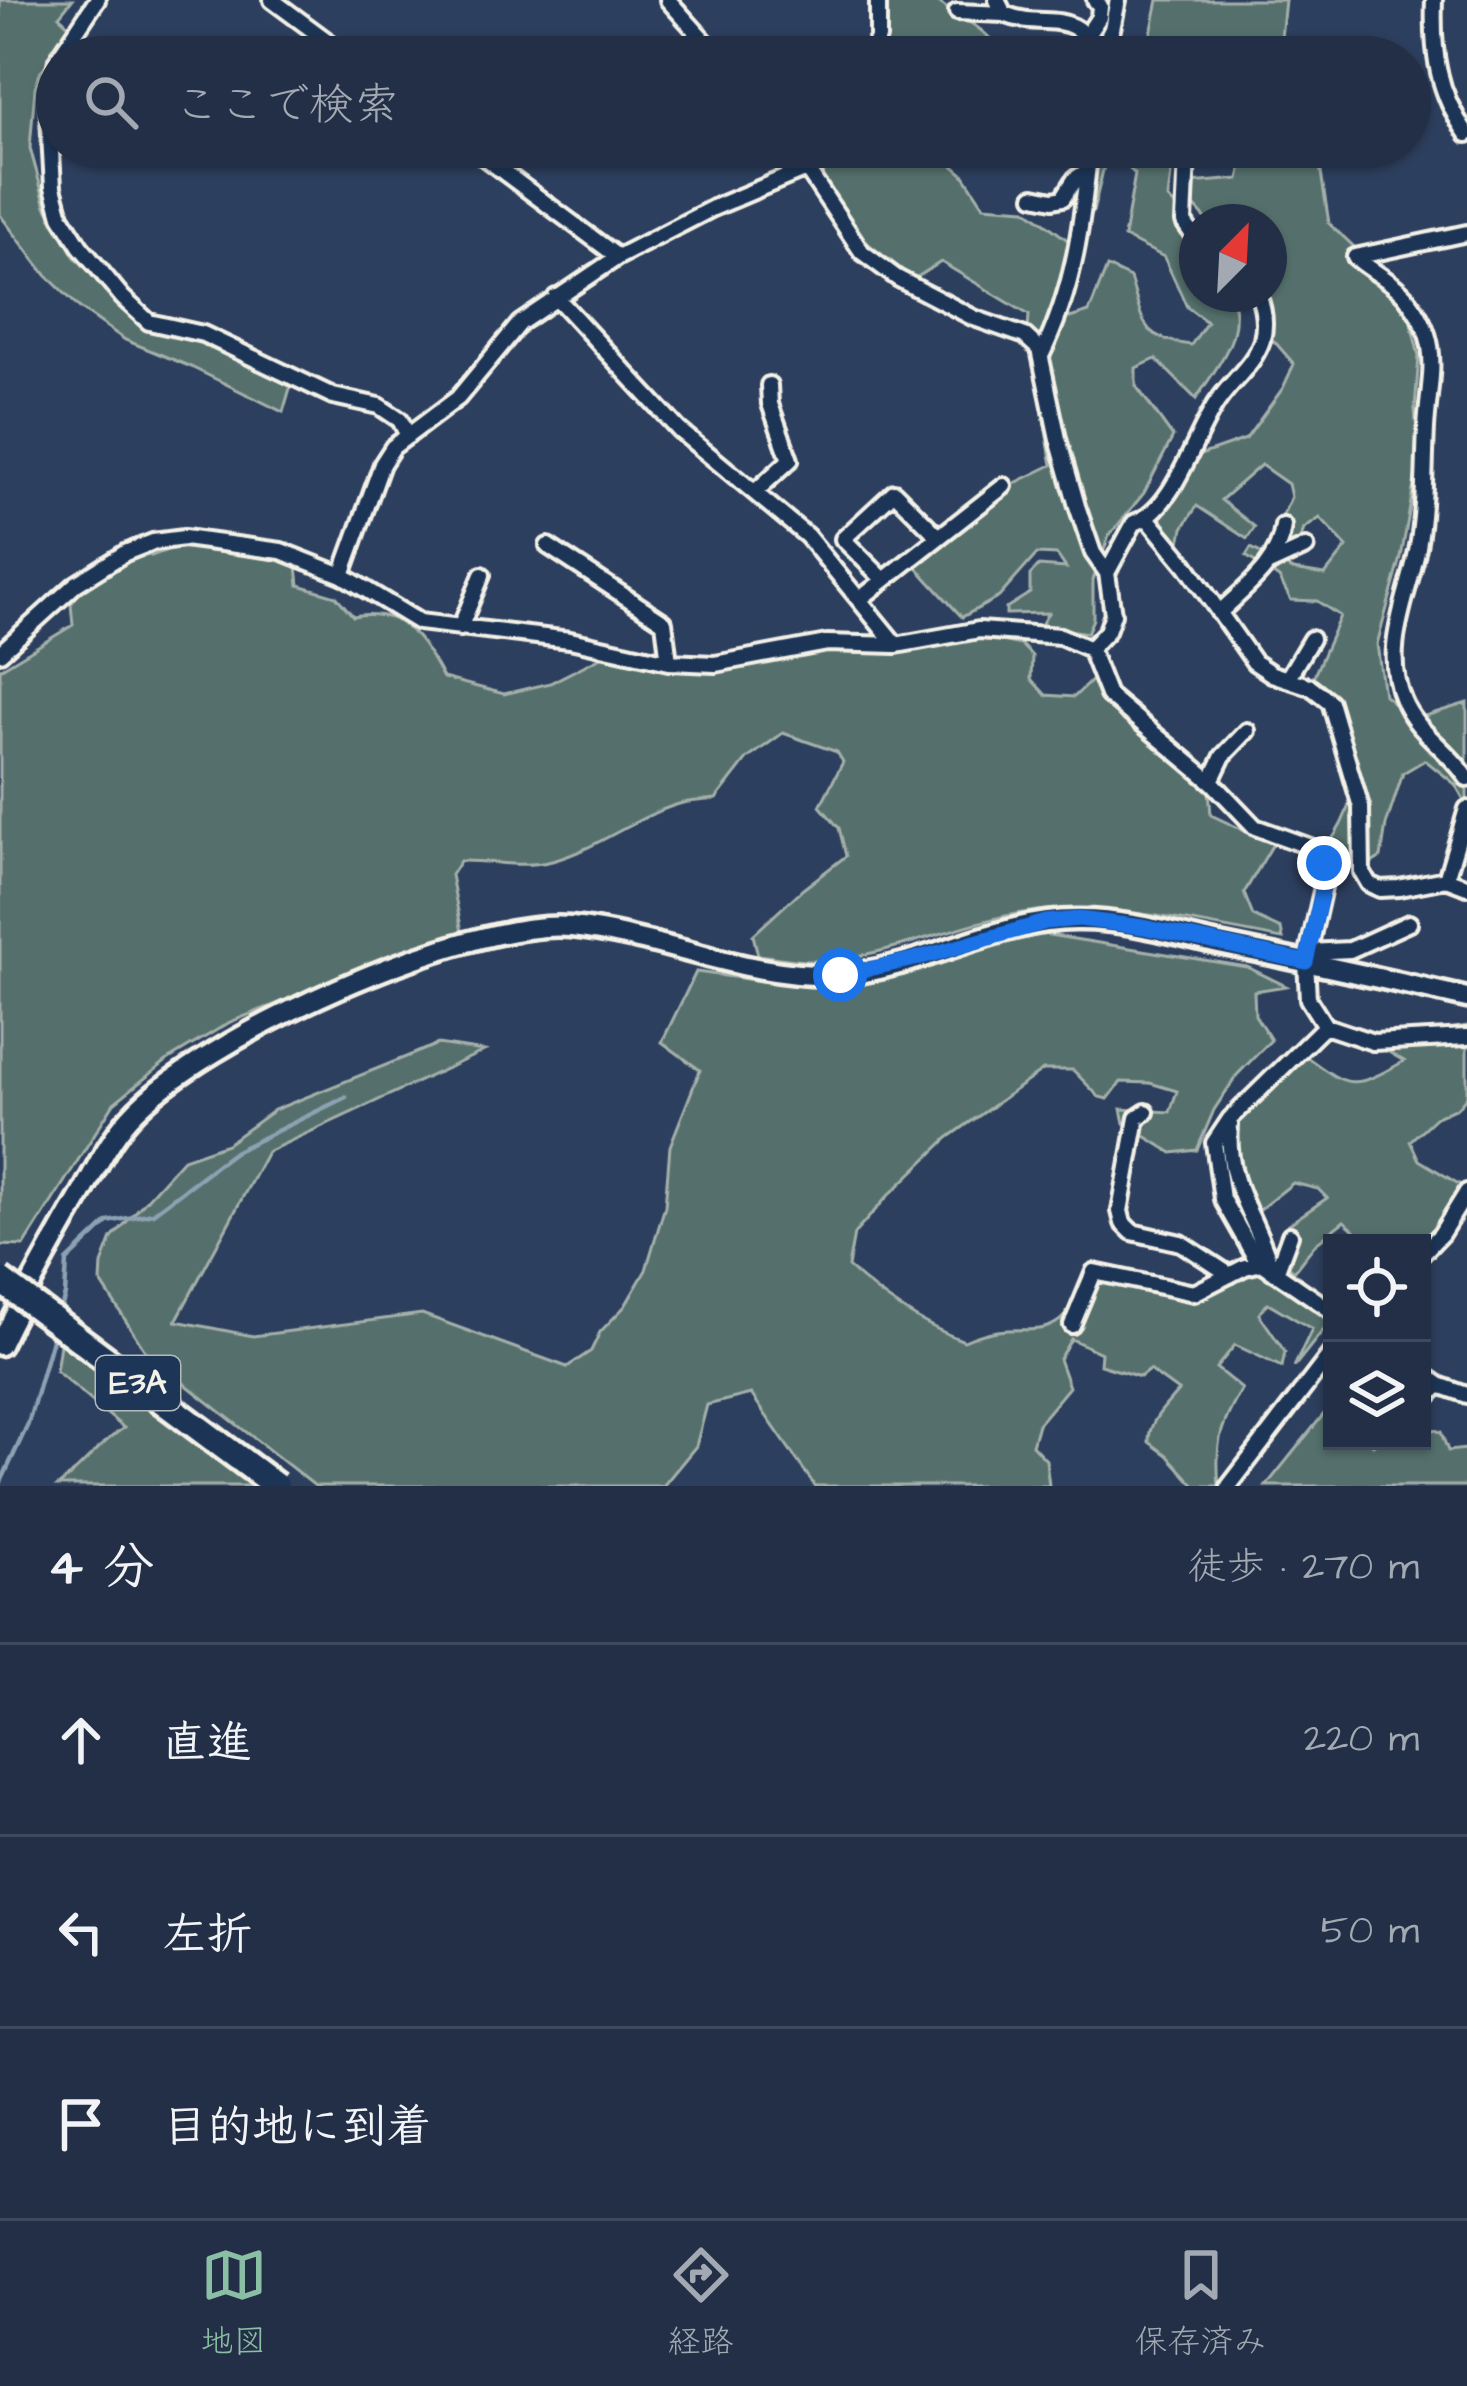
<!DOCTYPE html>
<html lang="ja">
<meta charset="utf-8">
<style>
body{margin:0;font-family:"Architects Daughter","Klee One",sans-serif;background:#2a374d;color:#f1f3f6}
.controls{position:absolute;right:36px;bottom:36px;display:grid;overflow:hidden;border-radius:0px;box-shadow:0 3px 9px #0004}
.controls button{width:108px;height:108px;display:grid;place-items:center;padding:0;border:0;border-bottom:3px solid #3f4a5f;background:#222f46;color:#f1f3f6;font:60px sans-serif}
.compass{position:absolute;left:1179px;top:204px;width:108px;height:108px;border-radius:50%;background:#222f46;box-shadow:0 3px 9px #0004;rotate:24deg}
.stop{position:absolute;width:36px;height:36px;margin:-27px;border:9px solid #1a73e8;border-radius:50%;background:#fff}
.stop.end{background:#1a73e8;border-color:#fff;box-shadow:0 3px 12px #0008}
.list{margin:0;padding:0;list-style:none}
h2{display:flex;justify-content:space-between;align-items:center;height:156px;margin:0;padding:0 48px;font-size:51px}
h2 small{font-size:39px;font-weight:400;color:#a2a9b3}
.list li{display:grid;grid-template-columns:78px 1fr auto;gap:36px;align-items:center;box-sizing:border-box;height:192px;padding:0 48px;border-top:3px solid #3f4a5f}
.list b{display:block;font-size:45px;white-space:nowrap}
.list em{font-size:39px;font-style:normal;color:#a2a9b3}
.icon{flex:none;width:66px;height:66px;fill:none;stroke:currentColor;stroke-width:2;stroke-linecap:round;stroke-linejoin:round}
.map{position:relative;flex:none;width:1467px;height:1486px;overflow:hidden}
.search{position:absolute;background:#222f46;box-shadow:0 3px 9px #0004;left:36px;right:36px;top:36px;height:132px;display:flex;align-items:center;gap:30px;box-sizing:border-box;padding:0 42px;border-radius:66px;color:#a2a9b3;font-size:45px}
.sheet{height:732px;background:#222f46}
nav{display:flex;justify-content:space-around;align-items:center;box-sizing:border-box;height:168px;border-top:3px solid #3f4a5f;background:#222f46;font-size:33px;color:#a2a9b3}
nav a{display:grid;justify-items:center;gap:6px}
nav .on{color:#8abfa5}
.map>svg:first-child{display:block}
</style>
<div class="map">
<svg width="1467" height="1486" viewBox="0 0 1467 1486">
<rect width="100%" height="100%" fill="#2d3f5e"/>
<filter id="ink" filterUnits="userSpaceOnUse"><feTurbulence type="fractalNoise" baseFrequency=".00833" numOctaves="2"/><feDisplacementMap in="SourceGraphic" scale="24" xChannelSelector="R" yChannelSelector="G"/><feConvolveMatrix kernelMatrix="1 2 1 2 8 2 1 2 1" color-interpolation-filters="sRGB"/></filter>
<g filter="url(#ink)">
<path fill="#556f6c" stroke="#a4b0aa" stroke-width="3" d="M0 0H72L59 16 74 30 41 71 35 87 30 148 46 206 74 256 129 311 215 344 291 385 283 412 189 366 125 340 80 308 46 275 0 215Z
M874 0H936C954 16 978 23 993 42L962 57H862L876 11Z
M1158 0H1285L1279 57H1198L1168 42 1148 48Z
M820 147H931L963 174 984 206 1026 209 1073 244 1059 298 1070 318 1089 312 1107 267 1130 278C1144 322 1139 338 1191 345L1207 322 1187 307 1164 257 1124 237 1135 174 1122 162H1105L1093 212 1079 239 1080 147H1169L1173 157 1168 199 1197 228V294H1230C1248 333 1216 367 1196 399L1156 359 1136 368V386L1173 437 1144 493 1109 536 1093 580V619L1087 633 1041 625 1048 613 1006 614V608L1030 593V575L1039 566 1066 568 1057 555 1037 554 999 597 962 617 908 558 1009 486 1052 465 1036 374 1045 348 1028 330 1029 315 941 262 914 279 849 229 814 165Z
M1182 147H1317L1329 223 1389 280 1408 310 1419 356 1415 409 1419 456 1401 558 1377 644 1384 695 1415 719 1467 703V805L1455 784 1425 760 1403 773 1386 825 1381 857 1367 866 1339 859 1327 846C1350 817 1357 786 1353 749L1339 736 1313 678 1340 616 1317 601 1291 600 1279 578 1246 556 1251 548 1293 570 1325 575 1347 547 1320 518 1304 529 1294 559 1268 548 1291 497 1288 484 1261 465 1221 500 1255 527 1247 539 1197 506 1183 528 1178 552 1160 530 1151 508 1180 462 1246 439 1283 388 1294 364 1274 341 1259 342 1253 294H1269V222H1209L1185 196 1190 183 1239 179 1243 161 1209 158 1184 167Z
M191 529C209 531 222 540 239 543 254 546 273 541 289 543L296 556 299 585 336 596 353 616C403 607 422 639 443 678L504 694 550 683 607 654 704 673 820 639 874 650 966 634 1021 645 1032 656 1031 679 1046 695 1074 697 1094 678 1208 777 1211 815 1273 844 1244 893 1253 916 1281 929 1283 939C1203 925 1118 902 1037 911 961 919 891 959 813 961 795 961 776 957 758 955L753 935 803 889 846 856 839 828 820 806 843 762 837 752 783 733 747 759 716 799C704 801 691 800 679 804 635 817 597 849 552 861 521 869 491 860 460 861L451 875 462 932 230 1022 169 1059 114 1103 24 1246 0 1245V669L73 625 71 604 82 589 144 552 151 556 173 548Z
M1043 934 1247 967 1286 986 1254 991 1255 1015 1271 1040 1237 1075 1214 1110 1197 1150 1172 1153 1124 1123 1121 1109 1170 1112 1177 1091 1150 1083 1121 1082 1108 1099 1099 1097 1073 1070H1043L948 1138 888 1196 854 1234 848 1267C883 1299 920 1324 964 1341 1033 1310 1045 1363 1094 1275L1151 1288 1195 1285 1266 1268 1332 1319 1294 1367 1312 1329 1268 1303 1259 1314 1285 1352 1282 1367 1235 1345 1216 1368 1242 1389C1220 1427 1215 1442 1219 1486H1195L1167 1455 1149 1442C1148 1421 1166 1406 1178 1391L1149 1370 1140 1377 1100 1365 1101 1353 1071 1339 1059 1359 1069 1387 1038 1424 1032 1445 1046 1460 1049 1486H815L751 1394 707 1405 696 1446 663 1486H315L147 1354 101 1282 102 1264 112 1238 183 1159 227 1144 274 1110 438 1044 484 1051 267 1152 176 1321 253 1336 422 1314 567 1367 591 1351 600 1332 625 1306 646 1270 665 1206 670 1146 700 1070 662 1042 696 972 776 983 838 985Z
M1467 1026V1096L1457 1108 1436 1117 1410 1141 1419 1160 1467 1189C1467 1219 1446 1238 1422 1254V1243H1368L1344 1221 1316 1243 1294 1271 1272 1253 1286 1226 1327 1198 1318 1189 1293 1183 1254 1214 1223 1126C1242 1093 1265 1072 1297 1050 1348 1086 1347 1094 1404 1061L1387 1051 1417 1035Z
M62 1331 262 1486H58C82 1468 99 1443 124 1428L56 1371Z
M1331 1405 1332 1441H1368L1373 1445 1378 1441H1422V1426L1441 1432 1448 1451 1467 1449V1486H1266Z"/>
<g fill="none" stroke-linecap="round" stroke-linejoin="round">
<path stroke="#8ca2b3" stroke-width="4.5" d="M59 1315 65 1295 67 1261 108 1222 153 1213 234 1152 346 1097
M0 1484 28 1424 54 1332"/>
<defs>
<path id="street" d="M272 0 349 57
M668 0 719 57
M997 0 1004 14C1046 31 1075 4 1097 57
M1434 0C1432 51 1437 92 1467 134
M957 12 1004 14
M1087 35 1099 17 1100 6 1095 0
M59 57 97 0
M869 57 878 38V0
M1098 57 1112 29 1118 0
M57 60 48 100 53 187 61 216 80 246 123 298 149 322 203 334 333 396 379 406 400 420 408 436
M470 147 618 257
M792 147 862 252 897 278 974 318 1025 336 1039 349 1058 439 1077 506 1093 553 1107 573 1113 614 1107 631 1090 649
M1182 147 1187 156 1184 222 1197 241
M1034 196 1053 200 1063 198 1075 179 1087 171
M1467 233 1355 257C1371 271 1393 281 1406 297 1444 343 1429 376 1426 428 1424 468 1425 508 1418 547 1408 598 1381 649 1403 700 1416 732 1449 750 1467 778
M556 297 679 430 807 536 896 645
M1041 356C1075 287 1082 223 1090 147
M756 491 790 460 770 404 769 385
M1148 519 1186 565 1254 662 1272 674 1311 687 1330 702 1361 807 1362 872 1369 884 1380 889 1399 888 1446 879 1467 887
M548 546 664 622 669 662
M1269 564 1306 547
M1107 573 1134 523C1175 510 1194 434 1218 401 1232 380 1254 365 1262 340 1266 324 1264 309 1258 294
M342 575 382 464 393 447 458 398 520 323 618 257 713 208 820 163 827 147
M884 580 843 539 894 492 939 537
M860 599 1004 486
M1219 613C1245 588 1279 564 1283 526
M460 628 482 575
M0 653 76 584 125 553 153 542 184 538 281 551 342 575 419 622 570 640 669 662 715 664 827 643 896 645 979 630 1060 636 1090 649 1108 695 1213 783 1255 827 1316 849 1324 863 1325 878 1306 962 1308 999 1325 1026 1230 1119 1214 1143 1222 1199 1256 1259 1332 1311
M1287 679 1311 639
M1211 781 1223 756 1247 731
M1446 879 1467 809
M1308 952 1350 950 1409 923
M1325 1026 1373 1042 1467 1037
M1146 1112 1137 1118 1120 1211 1123 1223 1132 1232 1181 1243 1230 1275
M1230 1124C1225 1187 1257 1215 1272 1271
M1422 1254 1441 1234 1467 1192
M1276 1273 1290 1235
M1072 1325 1094 1272 1194 1293 1245 1267 1262 1263
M1422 1373 1439 1385 1467 1395
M1422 1402 1439 1385
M1229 1486 1332 1352"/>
<path id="secondary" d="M0 1345C25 1293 53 1243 82 1193 96 1168 110 1139 130 1117 201 1038 465 918 571 927 661 936 747 979 838 975 920 970 995 920 1076 920 1124 919 1173 934 1219 944 1302 961 1384 979 1467 998"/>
</defs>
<use href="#street" stroke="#f4f1e8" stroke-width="22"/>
<use href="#secondary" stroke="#f4f1e8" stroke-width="27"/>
<use href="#street" stroke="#1d3557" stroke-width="14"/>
<use href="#secondary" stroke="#1d3557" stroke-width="18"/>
<defs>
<path id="highway-bridge" d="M0 1280 276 1486"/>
</defs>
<use href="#highway-bridge" stroke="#f4f1e8" stroke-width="33" stroke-linecap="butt"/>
<use href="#highway-bridge" stroke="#1d3557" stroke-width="24"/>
</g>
</g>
<g fill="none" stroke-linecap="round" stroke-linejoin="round" filter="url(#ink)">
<path stroke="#1a73e8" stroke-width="15" d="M840 975 915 959 1046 922 1079 919 1143 927 1306 962 1325 878 1324 863"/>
</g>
<g text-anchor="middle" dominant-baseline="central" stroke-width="10" stroke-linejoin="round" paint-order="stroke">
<rect fill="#1d3557" stroke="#b4b9bc" stroke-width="3" x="96" y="1356" width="84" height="54" rx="9"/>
<g font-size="33" font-weight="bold" fill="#f4f1e8">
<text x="138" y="1383">E3A</text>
</g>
</g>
</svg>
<div class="controls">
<button><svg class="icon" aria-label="locate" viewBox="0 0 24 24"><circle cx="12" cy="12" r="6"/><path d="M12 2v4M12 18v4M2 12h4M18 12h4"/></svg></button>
<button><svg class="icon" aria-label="layers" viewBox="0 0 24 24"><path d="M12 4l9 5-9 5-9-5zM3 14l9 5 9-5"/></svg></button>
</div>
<svg class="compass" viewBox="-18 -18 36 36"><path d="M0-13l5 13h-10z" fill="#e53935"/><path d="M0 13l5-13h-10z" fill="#a2a9b3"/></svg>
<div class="stop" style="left:840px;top:975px"></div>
<div class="stop end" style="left:1324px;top:863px"></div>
<div class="search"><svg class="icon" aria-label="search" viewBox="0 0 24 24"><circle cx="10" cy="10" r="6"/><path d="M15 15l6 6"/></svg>ここで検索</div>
</div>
<section class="sheet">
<h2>4 分<small>徒歩 · 270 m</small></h2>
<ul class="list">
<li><svg class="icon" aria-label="ahead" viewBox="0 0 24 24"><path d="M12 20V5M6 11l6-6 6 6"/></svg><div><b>直進</b></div><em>220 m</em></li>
<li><svg class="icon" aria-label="left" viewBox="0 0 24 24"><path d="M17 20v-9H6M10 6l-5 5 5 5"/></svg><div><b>左折</b></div><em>50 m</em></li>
<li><svg class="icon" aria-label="arrive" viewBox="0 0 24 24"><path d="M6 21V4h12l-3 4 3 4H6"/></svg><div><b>目的地に到着</b></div></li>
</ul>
</section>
<nav>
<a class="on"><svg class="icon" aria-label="map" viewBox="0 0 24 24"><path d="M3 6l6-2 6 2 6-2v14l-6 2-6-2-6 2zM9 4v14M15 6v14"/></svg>地図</a>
<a><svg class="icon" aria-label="directions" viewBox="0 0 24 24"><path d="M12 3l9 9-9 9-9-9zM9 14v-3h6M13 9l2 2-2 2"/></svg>経路</a>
<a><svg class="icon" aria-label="saved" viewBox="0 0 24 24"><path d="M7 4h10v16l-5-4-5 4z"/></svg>保存済み</a>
</nav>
